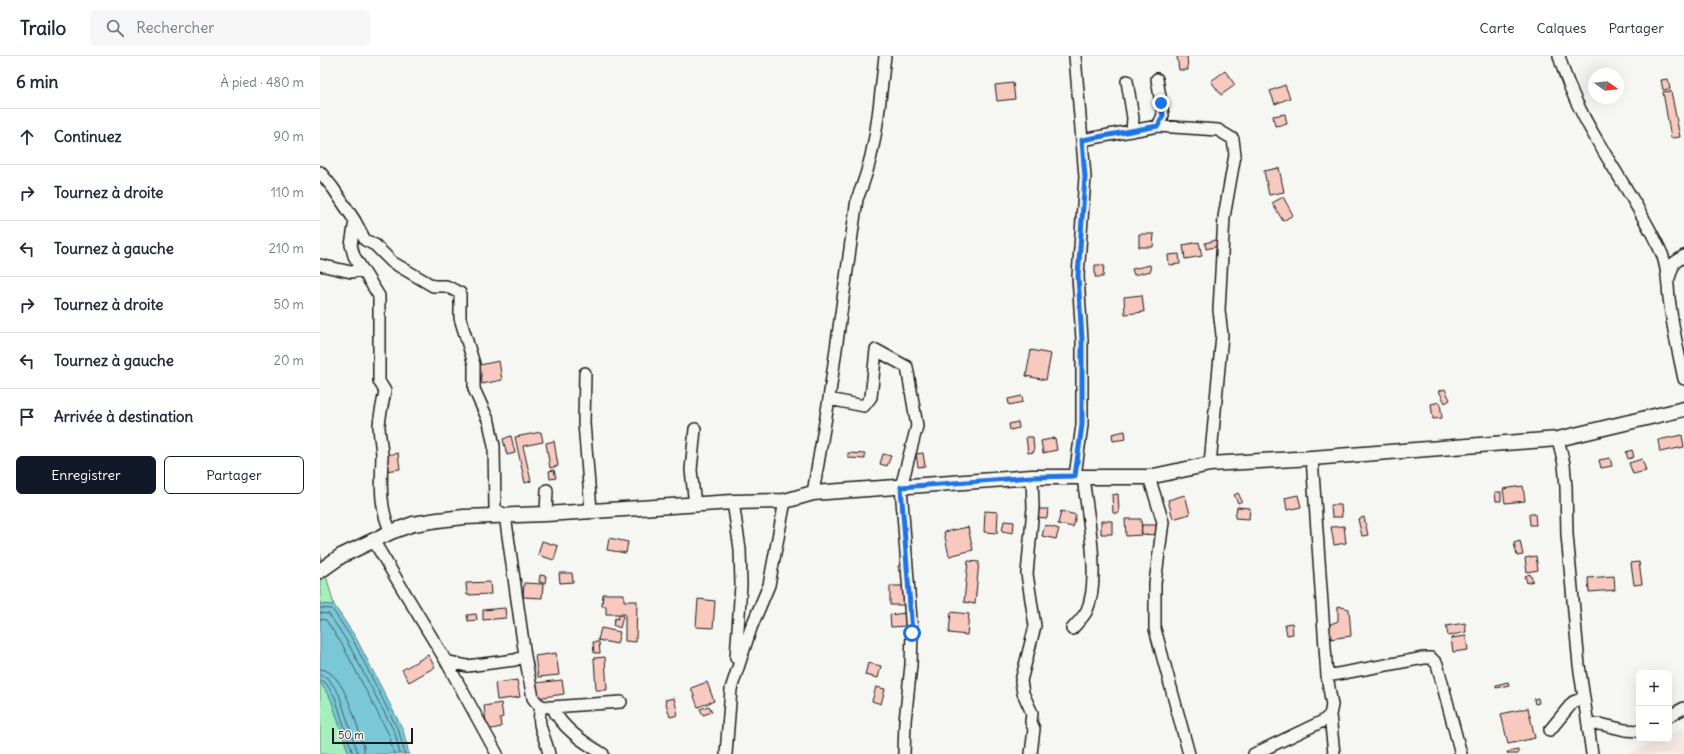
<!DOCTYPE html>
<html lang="fr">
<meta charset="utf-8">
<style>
body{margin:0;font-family:Delius,sans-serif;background:#f6f6f7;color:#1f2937}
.controls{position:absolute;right:12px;bottom:12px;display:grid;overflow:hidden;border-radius:6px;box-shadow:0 4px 16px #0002}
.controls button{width:36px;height:36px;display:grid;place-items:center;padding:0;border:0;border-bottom:1px solid #e0e1e3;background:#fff;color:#1f2937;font:20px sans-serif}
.compass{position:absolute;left:1268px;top:12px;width:36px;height:36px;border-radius:50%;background:#fff;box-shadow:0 4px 16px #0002;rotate:104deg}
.scale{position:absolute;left:12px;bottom:10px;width:81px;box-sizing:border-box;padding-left:4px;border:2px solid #1c1c1c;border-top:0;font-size:11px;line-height:14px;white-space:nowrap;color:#1c1c1c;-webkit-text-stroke:3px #f6f6f2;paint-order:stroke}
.stop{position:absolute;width:12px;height:12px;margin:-9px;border:3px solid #1a73e8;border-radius:50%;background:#fff}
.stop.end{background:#1a73e8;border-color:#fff;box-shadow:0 1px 4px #0008}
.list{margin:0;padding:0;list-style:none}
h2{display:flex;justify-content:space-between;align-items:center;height:52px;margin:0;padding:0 16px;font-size:17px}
h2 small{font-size:13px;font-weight:400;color:#747a83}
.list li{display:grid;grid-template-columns:26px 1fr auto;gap:12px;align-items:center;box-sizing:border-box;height:56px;padding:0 16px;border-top:1px solid #e0e1e3}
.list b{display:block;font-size:15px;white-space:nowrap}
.list em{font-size:13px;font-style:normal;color:#747a83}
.actions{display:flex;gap:8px;padding:12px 16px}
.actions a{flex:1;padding:9px 0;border:1px solid #111827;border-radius:6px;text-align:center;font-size:14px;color:#111827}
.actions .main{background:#111827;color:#fff}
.icon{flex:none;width:22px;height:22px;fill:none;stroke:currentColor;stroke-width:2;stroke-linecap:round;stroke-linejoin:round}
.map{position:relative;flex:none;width:1364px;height:698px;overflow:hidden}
header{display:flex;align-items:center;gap:24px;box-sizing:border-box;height:56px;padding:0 20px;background:#fff;border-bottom:1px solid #e0e1e3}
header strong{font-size:19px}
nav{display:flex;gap:22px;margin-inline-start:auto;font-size:14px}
.search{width:280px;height:36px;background:#f6f6f7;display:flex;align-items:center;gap:10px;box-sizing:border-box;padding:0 14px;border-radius:6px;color:#747a83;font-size:15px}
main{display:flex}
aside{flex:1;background:#fff}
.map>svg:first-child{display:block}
</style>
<header>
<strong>Trailo</strong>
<div class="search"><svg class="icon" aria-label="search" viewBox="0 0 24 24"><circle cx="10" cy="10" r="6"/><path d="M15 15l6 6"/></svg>Rechercher</div>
<nav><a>Carte</a><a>Calques</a><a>Partager</a></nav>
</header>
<main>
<aside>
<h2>6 min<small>À pied · 480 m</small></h2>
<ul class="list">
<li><svg class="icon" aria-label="ahead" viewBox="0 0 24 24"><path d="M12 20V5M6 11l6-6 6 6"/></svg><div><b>Continuez</b></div><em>90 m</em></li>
<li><svg class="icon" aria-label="right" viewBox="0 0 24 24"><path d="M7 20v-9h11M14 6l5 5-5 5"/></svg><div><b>Tournez à droite</b></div><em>110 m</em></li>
<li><svg class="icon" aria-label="left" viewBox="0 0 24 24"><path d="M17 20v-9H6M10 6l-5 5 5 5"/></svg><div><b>Tournez à gauche</b></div><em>210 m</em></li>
<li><svg class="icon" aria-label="right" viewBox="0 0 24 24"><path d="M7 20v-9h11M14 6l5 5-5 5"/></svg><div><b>Tournez à droite</b></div><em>50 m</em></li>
<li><svg class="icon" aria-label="left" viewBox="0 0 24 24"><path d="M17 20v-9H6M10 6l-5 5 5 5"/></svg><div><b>Tournez à gauche</b></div><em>20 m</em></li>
<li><svg class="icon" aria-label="arrive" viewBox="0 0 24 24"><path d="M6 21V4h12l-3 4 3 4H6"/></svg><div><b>Arrivée à destination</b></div></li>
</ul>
<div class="actions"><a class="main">Enregistrer</a><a>Partager</a></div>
</aside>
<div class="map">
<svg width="1364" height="698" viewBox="0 0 1364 698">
<rect width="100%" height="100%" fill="#f6f6f2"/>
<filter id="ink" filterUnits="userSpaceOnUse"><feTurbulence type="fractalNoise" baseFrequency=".025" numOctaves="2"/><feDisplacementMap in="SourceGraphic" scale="8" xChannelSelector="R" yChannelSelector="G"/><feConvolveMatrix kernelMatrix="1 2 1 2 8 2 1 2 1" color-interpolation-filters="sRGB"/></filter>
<g filter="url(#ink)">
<path fill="#f7e8e2" d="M1364 672V698H1309L1341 683H1349V679Z"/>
<path fill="#a5efbe" stroke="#60866d" d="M0 497 14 549 0 548Z
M0 626 11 643 29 698H0Z"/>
<path fill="#7ac8d7" stroke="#54838c" d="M0 548 14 549 36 582 83 674 89 698H29L11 643 0 626Z"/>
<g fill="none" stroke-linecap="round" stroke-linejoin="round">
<path stroke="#426167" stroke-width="1" d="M0 552 12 553 33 584 79 676 85 698
M0 557 9 558 28 587 75 677 80 698
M0 563 6 564 23 590 69 679 74 698
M0 613C25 614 37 672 44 691V698
M0 619 8 622 19 638 38 698
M0 624 5 626 15 641 33 698"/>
</g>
<path fill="#f8c9be" stroke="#1c1c1c" d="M857 0H867L868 14H859Z
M905 15 915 29 901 39 891 25Z
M1348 23 1350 33 1343 34 1341 24Z
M693 27 695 43 677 45 675 29Z
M965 29 970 42 955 48 950 35Z
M1351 35 1360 81 1351 82 1343 36Z
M965 58 967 68 955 70 953 60Z
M959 112 964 136 949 139 944 115Z
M963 141 973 159 963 165 952 147Z
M819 178H834L833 191H819Z
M896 184 898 190 886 193 885 187Z
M879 186 882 200 865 203 863 189Z
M859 198 860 208 849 209 848 199Z
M775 209H784L783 221H775Z
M830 209 831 215 814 219 812 213Z
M822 239 824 256 805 258 804 241Z
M711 294 731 298 726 324 706 320Z
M179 305 182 324 162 328 160 309Z
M1125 333 1130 344 1125 347 1119 335Z
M702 340 703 346 689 349 688 343Z
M1120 346 1122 362 1113 363 1111 348Z
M698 366 699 372 690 374 689 368Z
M805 375 806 383 793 385 792 378Z
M221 376 223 386 203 390 211 425 205 427 195 381Z
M1362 379 1364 391 1340 396 1338 384Z
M191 380 195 397 187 399 183 383Z
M706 381H713L714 396 708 397Z
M735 382 737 394 723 397 721 385Z
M234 385 238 410 230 412 226 387Z
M1312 394 1314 401 1308 403 1306 396Z
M78 397 80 413 65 415 66 399Z
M528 397 545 398V403L528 402Z
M603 397 605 410 598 411 596 398Z
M563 398 571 400 567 410 560 408Z
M1290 402 1292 410 1281 412 1279 404Z
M1322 403 1326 415 1313 418 1309 407Z
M234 414 236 422 230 423 229 415Z
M1203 430 1205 445 1185 447 1183 433Z
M1175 436H1181V445H1176Z
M918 437 922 445 918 447 914 439Z
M798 438 799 457H793L792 439Z
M865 439 870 458 853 463 848 444Z
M978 439 981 451 967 454 965 442Z
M1011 449H1021L1022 461H1012Z
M917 451 930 452 929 463 915 462Z
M714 453H728L727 462 714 461Z
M665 455 678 456 677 477 664 476Z
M741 455 756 459 753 471 738 468Z
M1209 458H1215L1216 469H1210Z
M1044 461 1048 479 1042 480 1038 463Z
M805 463H821L822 479 806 480Z
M684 465 694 466 693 477 682 475Z
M781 465H792V478H781Z
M725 469 739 473 736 483 722 480Z
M822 469H837V479L821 478Z
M1024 470 1026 487 1014 489 1011 471Z
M648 471 653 494 629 500 624 476Z
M289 482 308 486 306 497 287 494Z
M222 485 238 490 234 504 218 499Z
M1200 485 1203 499 1197 500 1194 487Z
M1216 500 1218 514 1207 516 1205 502Z
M648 505 659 506 655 548 644 546Z
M1319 506 1322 528 1314 529 1311 507Z
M578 510H582L583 515 579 516Z
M239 517H252L253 526 240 527Z
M1210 518 1213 525 1207 527 1205 520Z
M220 519 226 520 225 527 219 526Z
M1294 520 1295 534 1269 536 1268 522Z
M170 526 171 538 147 539 146 527Z
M204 527 223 528 222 542 203 541Z
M570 530H585V549H570Z
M283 538H304V545H317L316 586 305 585V558H286V550H282Z
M378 543 395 545 393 572 376 571Z
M1018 550 1029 553 1031 580 1009 583 1006 570 1018 565Z
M185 552 186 562 163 564V554Z
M631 556 649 558 647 579 629 577Z
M585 557 586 570 571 571 570 559Z
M156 558 157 564 148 565 147 559Z
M299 559 303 560 300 572 293 569 295 562 298 563Z
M972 567 973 578 967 579 965 568Z
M1145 567 1146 576 1128 580 1126 570Z
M281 572 300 576 297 588 278 584Z
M1146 580 1148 594 1133 596 1131 582Z
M273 586H279L280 597H274Z
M236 597 239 619 218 621 215 600Z
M108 599 115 611 89 626 82 614Z
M285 601 287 634H276L274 602Z
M548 607 561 610 558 622 545 619Z
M197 624 200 641 177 644 175 627Z
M242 624 244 638 217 642 215 627Z
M387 626 394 645 378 651 371 632Z
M1188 626 1189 629 1176 632V629Z
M556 631 565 633 561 648 552 645Z
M354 642 358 659 350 661 345 644Z
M1218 642 1219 647 1215 648 1214 643Z
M181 647 183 661 180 662 181 671 167 674 164 650Z
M389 650 392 656 383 659 380 653Z
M1208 652 1215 682 1188 688 1181 658Z
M1198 694V698H1188L1187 696Z"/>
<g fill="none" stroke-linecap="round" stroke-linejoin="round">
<defs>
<path id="minor" d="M755 0 765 121 758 220 762 284V369L755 420
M1239 0C1259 72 1312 131 1342 198 1349 215 1347 232 1350 249 1353 274 1359 299 1364 323
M837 23 843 59 838 70
M807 25 813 62 812 75
M762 84 838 70 898 74 913 83 915 99 904 161 899 254 902 279 890 408
M0 116 13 132 35 165 31 189 34 200 59 240V325L65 335C63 346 60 358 59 369 59 380 62 390 62 400 61 426 59 452 71 476
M35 165 45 184 55 189 72 206 113 230H126L140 237V262L154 308V333L169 366 174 390 175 453 185 459 205 600 213 642C218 650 223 651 232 651L301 646
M0 209 31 216 42 214
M1349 222 1354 207 1364 200
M265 317 264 367 271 454
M509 343 544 350 551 341 556 294 587 311 597 370 581 431 592 577 591 609 585 665 584 698
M375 373 371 414 375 449
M1238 383 1244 408 1246 431 1247 479 1259 609 1268 669 1280 668 1305 674 1319 675
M829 421 843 466 835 527V573L869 698
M493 437 509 343 537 143C557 97 559 49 565 0
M413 446 420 493 421 529 416 602
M226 458 227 434
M53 484 126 605 177 698
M752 573C757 567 764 561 767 554 781 523 767 456 763 421
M126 605 147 610 195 604 205 600
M1007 620 1104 602H1111L1117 608 1141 698
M221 650C216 672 225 678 229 698
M232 651C242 672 263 686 283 698
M1010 659 1014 698
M1349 660 1364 652
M1268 669 1272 698
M1230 674 1253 646 1263 642
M406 698 411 633 431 572 449 529 465 445
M711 698 714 673 711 666 712 657 703 637 701 625 715 570 707 518 713 452 712 421
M934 698 1003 665 1010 659 1012 649 1007 620 992 402"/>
<path id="major" d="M0 515 21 500 71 476 93 468 118 464 144 461 226 458 413 446 465 445 493 437 712 421H829L890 408 992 402 1238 383 1364 353"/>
</defs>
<use href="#minor" stroke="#1c1c1c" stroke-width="14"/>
<use href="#major" stroke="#1c1c1c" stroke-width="17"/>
<use href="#minor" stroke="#f6f6f2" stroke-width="11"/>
<use href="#major" stroke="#f6f6f2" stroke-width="14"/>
</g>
</g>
<g fill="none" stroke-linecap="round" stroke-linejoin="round" filter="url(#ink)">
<path stroke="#1a73e8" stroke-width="5" d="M592 577 581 431 712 421 755 420 762 369V284L758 220 765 121 762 84 838 70 843 60 841 47"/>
</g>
</svg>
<div class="controls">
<button>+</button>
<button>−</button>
</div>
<svg class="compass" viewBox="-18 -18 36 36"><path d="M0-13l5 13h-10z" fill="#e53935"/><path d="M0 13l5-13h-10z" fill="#747a83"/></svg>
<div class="scale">50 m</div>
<div class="stop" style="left:592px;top:577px"></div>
<div class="stop end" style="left:841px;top:47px"></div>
</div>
</main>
